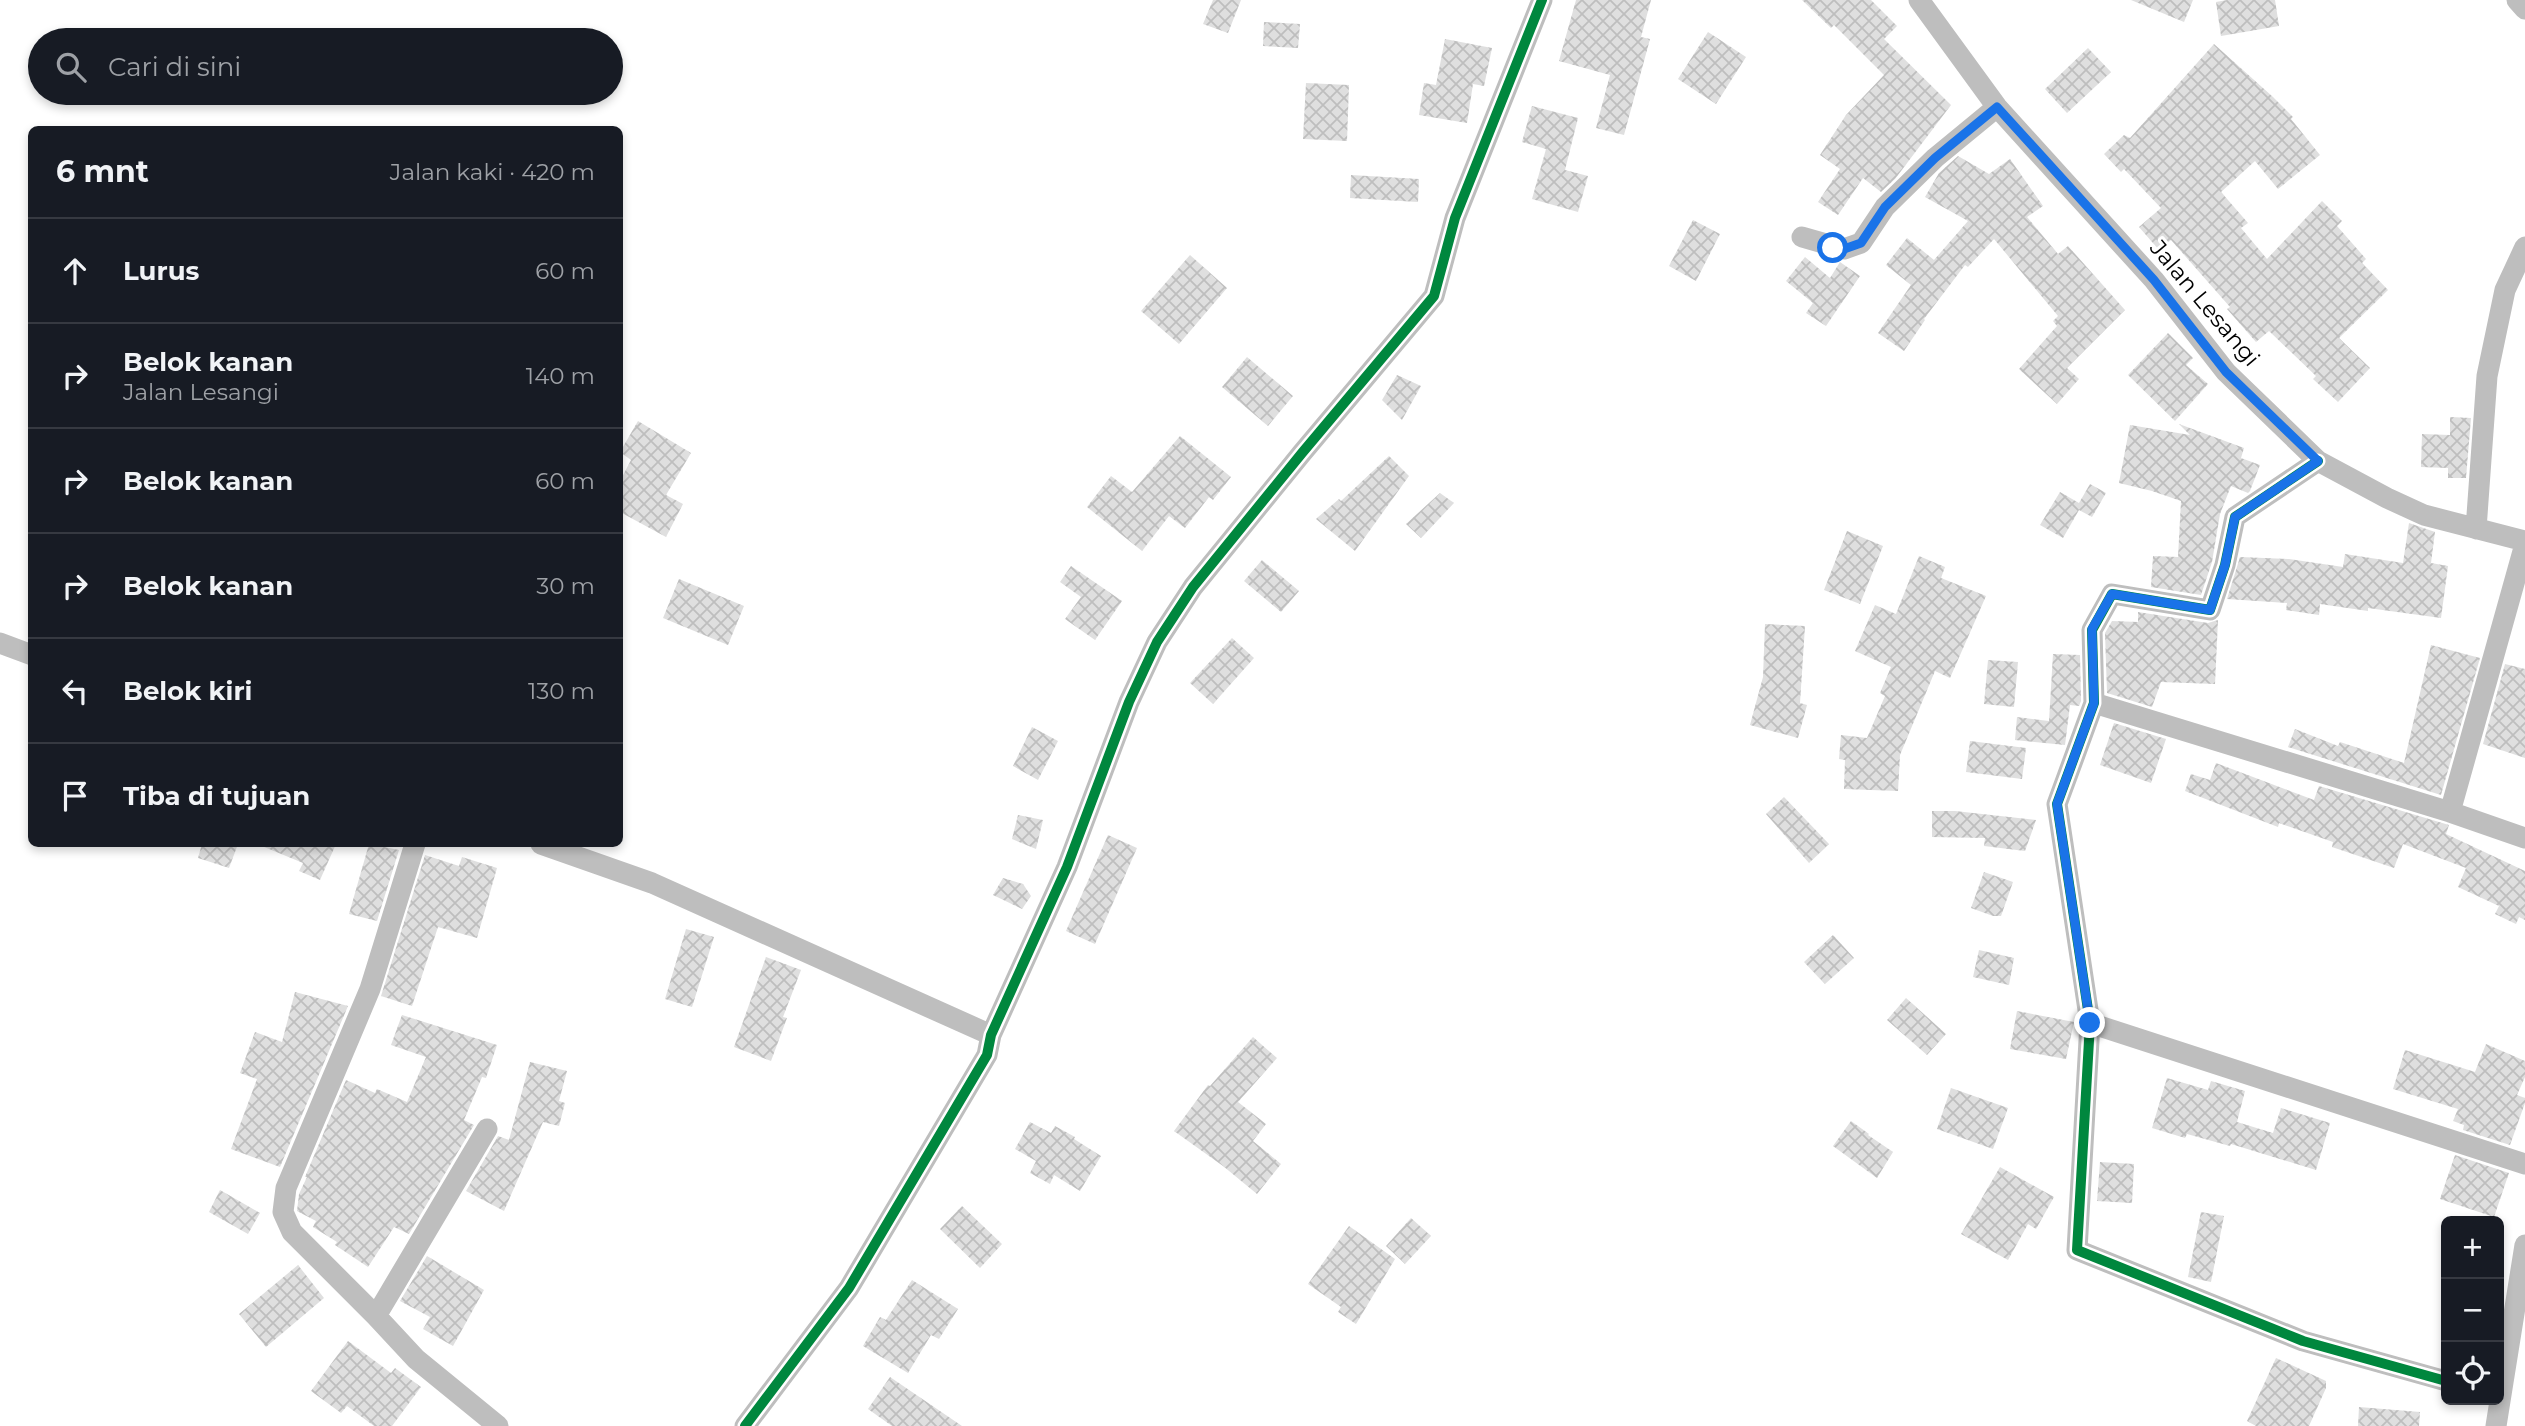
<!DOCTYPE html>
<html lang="id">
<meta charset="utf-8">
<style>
body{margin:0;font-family:Montserrat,sans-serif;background:#20242c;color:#f1f3f6}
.controls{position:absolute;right:21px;bottom:21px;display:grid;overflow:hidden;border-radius:10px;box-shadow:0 4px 10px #0003}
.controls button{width:63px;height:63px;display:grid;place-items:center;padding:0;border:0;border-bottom:2px solid #363941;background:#171b24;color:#f1f3f6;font:35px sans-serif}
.stop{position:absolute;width:21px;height:21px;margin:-16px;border:5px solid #1a73e8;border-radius:50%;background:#fff}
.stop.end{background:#1a73e8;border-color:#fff;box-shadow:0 2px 7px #0008}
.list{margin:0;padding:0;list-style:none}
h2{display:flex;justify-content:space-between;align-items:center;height:91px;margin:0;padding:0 28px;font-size:30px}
h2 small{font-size:23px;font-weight:400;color:#9ea1a6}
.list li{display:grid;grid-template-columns:46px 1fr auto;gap:21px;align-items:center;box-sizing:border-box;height:105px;padding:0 28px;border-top:2px solid #363941}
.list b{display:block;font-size:26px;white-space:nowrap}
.list p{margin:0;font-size:23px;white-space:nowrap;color:#9ea1a6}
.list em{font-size:23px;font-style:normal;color:#9ea1a6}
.icon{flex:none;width:38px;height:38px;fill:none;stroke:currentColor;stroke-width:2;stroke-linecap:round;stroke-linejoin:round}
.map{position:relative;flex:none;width:2525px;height:1426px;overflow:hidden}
.search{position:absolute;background:#171b24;box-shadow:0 4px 10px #0003;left:28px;top:28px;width:595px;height:77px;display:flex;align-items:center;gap:18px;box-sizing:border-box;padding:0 24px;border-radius:38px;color:#9ea1a6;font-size:26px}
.panel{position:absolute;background:#171b24;box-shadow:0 4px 10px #0003;left:28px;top:126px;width:595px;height:721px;border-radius:10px}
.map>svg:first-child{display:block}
</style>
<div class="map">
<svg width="2525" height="1426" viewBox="0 0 2525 1426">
<defs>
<pattern id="building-cross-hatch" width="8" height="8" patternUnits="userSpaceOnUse" patternTransform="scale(1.75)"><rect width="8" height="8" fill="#dfdfdf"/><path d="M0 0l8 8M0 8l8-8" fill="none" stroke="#bebebe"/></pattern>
</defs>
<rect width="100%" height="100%" fill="#fff"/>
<path fill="url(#building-cross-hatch)" d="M1213 0H1241L1228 33 1203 24Z
M1576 0H1651L1641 37 1650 39 1624 135 1596 128 1610 75 1559 61Z
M1802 0H1871L1897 26 1884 39 1951 105 1895 179 1881 192 1863 178 1838 215 1818 202 1840 169 1820 155 1846 115 1884 75 1834 25 1831 28Z
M2131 0H2193L2184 22Z
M2227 0H2275L2279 26 2221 36 2216 2Z
M1264 22 1300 24 1298 48 1263 46Z
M1708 32 1746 57 1716 104 1678 79Z
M1445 39 1492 48 1484 86 1473 84 1467 123 1419 115 1424 83 1436 85Z
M2214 44 2273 97 2293 117 2291 119 2320 155 2278 189 2255 161 2221 192 2248 223 2241 228 2267 259 2322 201 2342 221 2337 226 2366 259 2362 263 2388 290 2339 338 2370 368 2338 402 2313 379 2316 376 2269 331 2256 342 2227 309 2230 307 2171 240 2159 250 2139 227 2161 208 2124 169 2121 172 2104 154 2124 135 2130 138Z
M2088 48 2111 72 2067 113 2045 89Z
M1306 83 1349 85 1347 141 1303 139Z
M1532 106 1578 118 1565 170 1588 176 1578 212 1532 199 1546 149 1522 142Z
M1958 156 1989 174 2010 159 2043 206 2027 217 2058 254 2068 246 2125 310 2067 368 2079 379 2057 404 2019 369 2057 326 2053 321 2058 316 1994 239 1968 267 1965 265 1924 319 1925 320 1904 351 1878 333 1911 285 1886 265 1907 238 1934 260 1968 221 1925 197 1939 173Z
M1351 175 1419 179 1418 202 1350 198Z
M1693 220 1720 234 1696 281 1669 266Z
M1190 255 1227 288 1179 344 1141 311Z
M1805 257 1830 278 1840 262 1860 276 1826 326 1806 313 1813 303 1786 281Z
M2168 333 2193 358 2186 365 2208 384 2175 421 2128 375Z
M1247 357 1293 396 1268 426 1222 387Z
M1397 375 1421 386 1402 420 1382 400Z
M2450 417 2471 418 2466 478H2448V468L2421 467 2422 434 2450 435Z
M638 421 691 453 666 495 683 504 666 537 620 512V481L631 460 620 452Z
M2179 424 2244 448 2241 458 2260 465 2250 491 2248 493 2231 486 2220 514 2212 562 2201 595 2151 587 2153 556 2178 557 2181 501 2152 491 2119 483 2130 425 2190 435Z
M1180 436 1231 477 1213 500 1209 497 1185 528 1169 516 1142 551 1087 507 1111 476 1132 492Z
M1389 456 1409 476 1355 551 1316 519 1339 499 1341 501Z
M2090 484 2106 493 2092 517 2079 510 2063 538 2040 525 2060 492 2079 503Z
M1440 493 1454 503 1421 538 1406 524Z
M2409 523 2435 532 2431 563 2448 566 2441 618 2368 608V611L2320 604 2319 615 2286 610 2287 603 2227 599 2240 557 2289 559 2343 567 2345 554 2403 563Z
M1847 531 1883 546 1860 604 1824 590Z
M1919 556 1945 567 1941 578 1986 596 1950 678 1935 671 1900 755 1898 791 1844 789 1845 760 1839 759 1841 735 1867 738 1885 696 1880 693 1891 667 1855 651 1875 605 1896 614Z
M1262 560 1299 591 1281 612 1244 581Z
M1071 566 1122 601 1095 640 1065 619 1081 597 1060 582Z
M679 579 744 606 728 645 663 618Z
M2138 612 2208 623 2218 620 2215 684 2161 682 2152 707 2107 693 2105 633 2112 621 2138 622Z
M1765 624 1805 626 1800 703 1807 705 1798 738 1750 725 1763 677Z
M1232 638 1254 658 1213 704 1190 683Z
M2431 645 2480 658 2441 795 2288 747 2295 729 2338 746 2340 742 2404 763Z
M2053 654 2080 655 2081 701 2079 706 2070 705 2065 745 2015 740 2017 717 2049 721Z
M1988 660 2018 662 2014 707 1984 704Z
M2505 664 2525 669V758L2483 744Z
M2114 723 2166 739 2151 783 2100 765Z
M1032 727 1058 741 1038 780 1013 766Z
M1970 741 2026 748 2022 779 1966 772Z
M2216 763 2314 800 2319 786 2449 825 2446 834 2525 871V920L2519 917 2516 924 2495 914 2499 906 2458 887 2466 868 2403 844 2394 868 2332 847 2333 842 2279 823 2278 827 2185 791 2191 774 2210 780Z
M1784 797 1829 844 1809 863 1766 814Z
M1932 811H1955L2036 820 2025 851 1984 846 1985 838 1932 837Z
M1018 815 1043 820 1036 849 1012 839Z
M1108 835 1137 848 1095 944 1066 931Z
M202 844H238L229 868 198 858Z
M257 844H336L320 880 299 871 303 863Z
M369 844 399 850 377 921 349 914Z
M425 855 459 866 462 857 497 868 477 938 438 927 412 1006 381 996Z
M1984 872 2013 882 2001 916H1993L1971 908Z
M1003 878 1023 884 1031 896 1022 909 993 895Z
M686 929 714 937 692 1007 665 999Z
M1833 935 1854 958 1825 984 1804 962Z
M1979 950 2014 958 2009 985 1973 977Z
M766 957 801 970 783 1017 787 1018 771 1061 734 1047Z
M295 992 348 1006 280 1167 231 1149 257 1079 240 1073 255 1032 282 1042Z
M1906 998 1946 1034 1927 1055 1887 1020Z
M2017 1011 2074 1022 2066 1059 2010 1049Z
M402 1015 497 1045 486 1078 482 1077 464 1120 474 1125 409 1234 394 1227 368 1267 335 1245 337 1242 313 1227 316 1221 297 1211 299 1194 307 1177H305L346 1080 375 1093 377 1089 407 1102 426 1057 391 1045Z
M1253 1037 1277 1058 1238 1102 1266 1124 1253 1141 1281 1164 1257 1194 1223 1166 1174 1131 1208 1085 1210 1086Z
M2486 1044 2525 1061V1077L2517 1095 2525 1098V1103L2510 1145 2463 1130 2464 1125 2453 1121 2458 1109 2393 1089 2405 1050 2475 1072Z
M530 1062 567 1071 559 1101 565 1103 559 1126 543 1122 504 1211 466 1191 498 1136 509 1140Z
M2167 1078 2208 1090 2211 1081 2245 1091 2237 1122 2273 1133 2281 1108 2330 1123 2316 1170 2231 1144 2230 1146 2187 1134 2185 1138 2152 1128Z
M1951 1088 2008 1108 1993 1149 1937 1129Z
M1851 1121 1869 1134 1868 1135 1893 1152 1877 1178 1833 1146Z
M1030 1122 1051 1133 1055 1126 1075 1137 1074 1139 1101 1156 1080 1191 1054 1175 1050 1184 1030 1173 1036 1161 1015 1149Z
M2455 1155 2509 1173 2494 1217 2440 1199Z
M2100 1162 2134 1164 2132 1203 2097 1201Z
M2000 1167 2054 1197 2036 1229 2028 1224 2008 1260 1961 1234Z
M220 1190 260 1213 248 1234 209 1212Z
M962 1206 1002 1244 980 1268 940 1229Z
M2201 1212 2224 1216 2211 1282 2188 1277Z
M1411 1218 1431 1236 1405 1264 1386 1246Z
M1349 1226 1395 1259 1356 1324 1338 1312 1341 1307 1308 1284Z
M427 1256 484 1290 453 1346 423 1329 430 1317 400 1301Z
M298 1265 324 1298 266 1347 239 1314Z
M912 1280 958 1309 939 1339 931 1335 908 1373 863 1346 880 1317 886 1320Z
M348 1341 391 1373 395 1368 421 1387 392 1426H374L347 1406 341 1413 311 1391Z
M2276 1358 2326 1381V1388L2309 1426H2256L2247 1421Z
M890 1377 962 1426H892L868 1409Z
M2359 1407 2420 1412 2419 1426H2358Z"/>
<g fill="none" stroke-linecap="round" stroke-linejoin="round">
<path stroke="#bebebe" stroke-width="21" d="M1919 0 1997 107 2154 280 2226 372 2318 461 2387 498 2424 515 2525 541
M2517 0 2525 9
M1802 237 1844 249 1861 243 1885 207 1935 158 1997 107
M2318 461 2235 517 2225 565 2210 610 2112 594 2092 630 2094 703 2057 804 2090 1023 2077 1250 2303 1341 2446 1381
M2476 529 2487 376 2505 290 2525 247
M0 643 32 655
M2094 703 2450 812 2525 838
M2450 812 2525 544
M541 844 652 883 991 1035
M2090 1023 2525 1164
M487 1129 376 1316 416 1359 498 1426
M376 1316 292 1232 283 1212 286 1188 370 989 415 844
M745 1426 849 1288 987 1055 991 1035 1067 867 1129 702 1157 642 1193 587 1302 453 1434 296 1455 218 1542 0
M2496 1426 2525 1245"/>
<defs>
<path id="cycleway" d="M2318 461 2235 517 2225 565 2210 610 2112 594 2092 630 2094 703 2057 804 2090 1023 2077 1250 2303 1341 2446 1381
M745 1426 849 1288 987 1055 991 1035 1067 867 1129 702 1157 642 1193 587 1302 453 1434 296 1455 218 1542 0"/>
</defs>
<use href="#cycleway" stroke="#fff" stroke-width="15"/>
<use href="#cycleway" stroke="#00873e" stroke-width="10"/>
</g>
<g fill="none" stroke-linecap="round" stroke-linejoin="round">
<path stroke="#1a73e8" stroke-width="9" d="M1833 248 1844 249 1861 243 1885 207 1935 158 1997 107 2154 280 2226 372 2318 461 2235 517 2225 565 2210 610 2112 594 2092 629 2094 703 2057 804 2090 1023"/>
</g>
<g text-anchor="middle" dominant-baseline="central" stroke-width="6" stroke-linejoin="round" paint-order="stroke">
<g font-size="23" fill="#000" stroke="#fff">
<text transform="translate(2205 303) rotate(50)">Jalan Lesangi</text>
</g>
</g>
</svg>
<div class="controls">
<button>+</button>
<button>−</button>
<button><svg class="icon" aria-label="locate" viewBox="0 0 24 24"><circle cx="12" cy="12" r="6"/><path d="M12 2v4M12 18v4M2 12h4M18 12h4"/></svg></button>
</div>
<div class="stop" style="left:1833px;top:248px"></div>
<div class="stop end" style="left:2090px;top:1023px"></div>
<div class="search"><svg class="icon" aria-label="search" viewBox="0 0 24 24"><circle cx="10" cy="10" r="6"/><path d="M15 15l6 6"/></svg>Cari di sini</div>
<section class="panel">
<h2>6 mnt<small>Jalan kaki · 420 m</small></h2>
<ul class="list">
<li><svg class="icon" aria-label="ahead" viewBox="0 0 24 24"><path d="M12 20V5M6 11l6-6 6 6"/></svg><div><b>Lurus</b></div><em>60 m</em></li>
<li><svg class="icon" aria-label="right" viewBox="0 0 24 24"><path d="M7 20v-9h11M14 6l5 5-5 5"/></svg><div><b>Belok kanan</b><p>Jalan Lesangi</p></div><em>140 m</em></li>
<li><svg class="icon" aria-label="right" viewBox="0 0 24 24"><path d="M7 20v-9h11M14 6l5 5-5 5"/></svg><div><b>Belok kanan</b></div><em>60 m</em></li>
<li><svg class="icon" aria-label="right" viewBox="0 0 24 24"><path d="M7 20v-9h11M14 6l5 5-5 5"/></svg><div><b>Belok kanan</b></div><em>30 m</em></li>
<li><svg class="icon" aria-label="left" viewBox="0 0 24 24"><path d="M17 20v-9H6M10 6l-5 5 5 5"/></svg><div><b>Belok kiri</b></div><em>130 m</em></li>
<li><svg class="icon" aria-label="arrive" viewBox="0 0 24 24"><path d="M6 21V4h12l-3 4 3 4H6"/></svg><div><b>Tiba di tujuan</b></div></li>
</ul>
</section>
</div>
